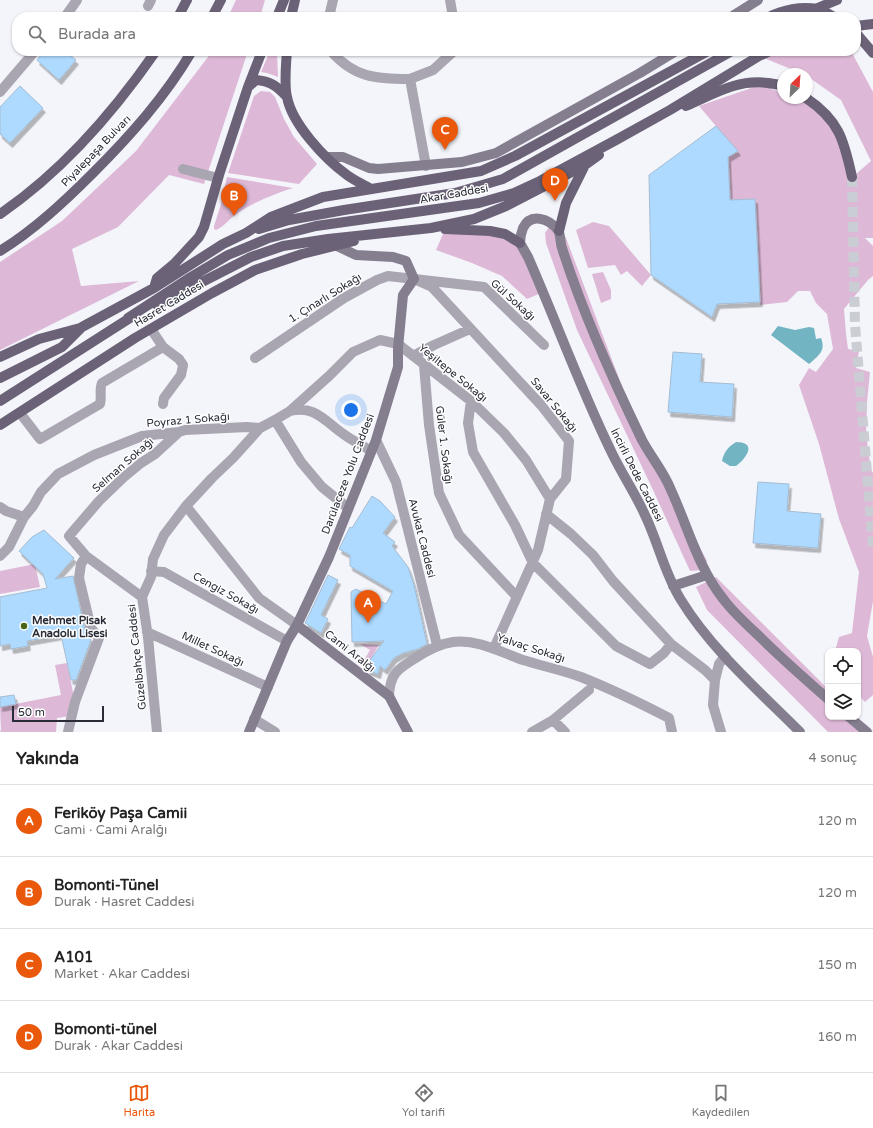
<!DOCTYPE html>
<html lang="tr">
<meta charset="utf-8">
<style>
body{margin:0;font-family:"Varela Round",sans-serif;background:#f2f2f2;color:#222}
.controls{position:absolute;right:12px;bottom:12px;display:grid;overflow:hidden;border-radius:8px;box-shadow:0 1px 3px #0004}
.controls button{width:36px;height:36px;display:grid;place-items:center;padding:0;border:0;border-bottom:1px solid #e0e0e0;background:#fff;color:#222;font:20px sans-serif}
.compass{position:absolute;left:777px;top:68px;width:36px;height:36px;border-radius:50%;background:#fff;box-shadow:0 1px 3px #0004;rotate:25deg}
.scale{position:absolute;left:12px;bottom:10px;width:92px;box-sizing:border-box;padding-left:4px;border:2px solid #292b36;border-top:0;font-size:11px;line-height:14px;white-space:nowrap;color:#292b36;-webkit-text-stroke:3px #fff;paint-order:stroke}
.you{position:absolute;left:351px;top:410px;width:14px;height:14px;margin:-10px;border:3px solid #fff;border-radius:50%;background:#1a73e8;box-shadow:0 0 0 6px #1a73e833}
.badge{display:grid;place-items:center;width:26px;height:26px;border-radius:50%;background:#ea580c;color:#fff;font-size:13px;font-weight:700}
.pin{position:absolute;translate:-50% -33px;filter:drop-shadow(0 1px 2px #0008)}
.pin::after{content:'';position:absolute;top:21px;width:14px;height:12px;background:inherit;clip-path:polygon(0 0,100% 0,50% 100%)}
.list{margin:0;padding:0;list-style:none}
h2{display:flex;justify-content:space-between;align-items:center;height:52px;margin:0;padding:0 16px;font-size:17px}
h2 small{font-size:13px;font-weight:400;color:#767676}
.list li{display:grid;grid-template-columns:26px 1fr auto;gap:12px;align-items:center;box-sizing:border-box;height:72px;padding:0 16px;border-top:1px solid #e0e0e0}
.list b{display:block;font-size:15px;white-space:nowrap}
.list p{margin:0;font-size:13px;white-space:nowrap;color:#767676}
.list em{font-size:13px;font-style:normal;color:#767676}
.icon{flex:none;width:22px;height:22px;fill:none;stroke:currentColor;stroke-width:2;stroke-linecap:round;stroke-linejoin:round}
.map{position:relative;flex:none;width:873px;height:732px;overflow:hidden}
.search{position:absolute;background:#fff;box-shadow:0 1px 3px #0004;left:12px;right:12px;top:12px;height:44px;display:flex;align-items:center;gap:10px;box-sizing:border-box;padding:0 14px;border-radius:16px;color:#767676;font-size:15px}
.sheet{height:340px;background:#fff}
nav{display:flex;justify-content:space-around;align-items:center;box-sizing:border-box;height:56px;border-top:1px solid #e0e0e0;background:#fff;font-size:11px;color:#767676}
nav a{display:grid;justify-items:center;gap:2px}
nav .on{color:#ea580c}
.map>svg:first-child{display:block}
</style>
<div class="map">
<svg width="873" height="732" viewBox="0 0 873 732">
<defs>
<filter id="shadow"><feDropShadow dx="2.5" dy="4.5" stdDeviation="0" flood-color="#0004"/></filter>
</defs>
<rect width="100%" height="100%" fill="#f3f5fb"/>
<path fill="#deb9d7" d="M236 0H265L260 17H228Z
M211 51H248L204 184 169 175 118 227 72 249 81 286 139 281 0 350V262L62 221 136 151 208 57Z
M270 51H277L278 77 267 73 261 72Z
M779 51H851L873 92V238H865L873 246V276L868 280 844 309 846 334 848 349 859 351 856 368 870 372 867 402 866 434 871 470 873 473V601L867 636 873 657V695L865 702 858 695V651H835L839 637 852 633 859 572 839 519 819 444 799 385 809 368 816 372 833 349 827 314 816 303 810 291H798L787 302 760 305 755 199 730 200 728 157 738 152 699 106 760 85 783 93V98H796L820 107 856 174 871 161 841 100 807 76V74H803L759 56Z
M261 91 270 92 275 97 284 119 294 137 317 164 299 184 228 173 254 96Z
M227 177 293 188C274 194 256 201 238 213 231 217 223 228 216 230L214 229V226L221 204Z
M593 222 609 226 651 275 642 286 627 271 621 275 615 265 588 268 576 230Z
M557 226 566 238 637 426 707 561 705 567 702 570 690 571 653 490 577 330 546 243 545 233 549 227Z
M458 230 490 231 520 243 541 293 527 299 502 276 472 263 436 250 443 234Z
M603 272 611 290V299L601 303 592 274Z
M35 564 40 587 0 594V571Z
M716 577 828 689V717H857L873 732H828L707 610 696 587Z
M360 644 379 645 366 667 362 664 370 650Z
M67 663 75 702 71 716 57 718 56 732H0L1 730 0 707 61 695 55 665Z"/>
<path fill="#73b4c3" d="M778 326 795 330 809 327 814 328 816 339 821 338C826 351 819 355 809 364L771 335Z
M736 442C758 442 746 459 736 466H730L722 461C724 452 728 447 736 442Z"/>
<path fill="#aedaff" stroke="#a4bcd2" filter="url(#shadow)" d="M44 51H65L76 60 59 80 37 60Z
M20 86 43 108 10 143 0 134V107Z
M716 126 738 151 728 157 730 200 755 199 760 302 717 304 712 317 651 275 649 175Z
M673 352 702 354 700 382 734 384 732 417 668 412Z
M758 482 789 484 787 511 821 514 818 548 753 543Z
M372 496 380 501 395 517 383 533 395 542 392 546 408 567 414 585 427 644 418 649 403 653 394 658 385 670 380 666 378 674 367 670 370 660 384 641 352 642 351 592 356 589 386 604 393 591 350 566V555L339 549 350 527 352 528Z
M44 530 74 558 55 579 73 576 85 630 91 640 76 680H71L61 635 27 641 28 646 11 649 10 644 0 646V597L47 588 43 574 19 551 32 537Z
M328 575 338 580 321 615 328 619 321 633 305 623Z
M14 695 16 704 0 707V697Z"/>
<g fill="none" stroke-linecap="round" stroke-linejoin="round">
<path stroke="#cbcdd4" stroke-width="10" stroke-dasharray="10 5" stroke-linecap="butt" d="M852 177 855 325 873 547"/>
<path stroke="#a9a5b1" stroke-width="10" d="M450 0 453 17
M148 6 151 0
M65 17 77 0
M329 17 333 0
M331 51C354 78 377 79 410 79
M0 92 35 51
M426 166 410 79 433 70 454 51
M183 169 218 178
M414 279 432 287 541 405 569 441 566 479 550 499 538 550 494 648
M413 356 434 345 470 329
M255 358 344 298 377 280 388 276 484 287 544 345
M424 365 429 425 439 493 459 535 517 597
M471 401 468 423 473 452 515 525 533 563 616 646 650 664 664 653 671 644
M163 404 164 398 181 375 183 365 179 359 163 347
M290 411C314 405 324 420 342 433 351 440 362 445 371 451
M20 413 40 439 100 404C102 397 99 390 102 383L163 347 151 329
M275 420 301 462 322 487 348 508
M376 440 396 482 437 645
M186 506 259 598 297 625
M0 507 6 511 24 517
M546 514 571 534 593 555 613 581 671 644 705 670 715 680
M0 556 9 547 24 517 33 506 41 492 58 474 94 455 142 436 179 432 185 430 247 427 260 428 275 420 290 411 329 376 353 352 380 340 398 344 471 401 504 433 526 460 550 499
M151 571 164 572 287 641
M142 597 86 556 69 536 99 501 124 477 141 463 155 454 179 432
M147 632 268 687
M389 696C390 675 396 670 414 659 426 651 438 644 453 642 478 639 500 652 523 660 542 666 562 670 581 677 611 689 640 703 669 718L672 732
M254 719 275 732
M553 720 565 732
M68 732 75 702 99 638 91 628 79 578 81 564 86 556
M157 732 148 637 142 597 151 577 153 559 164 535 186 506 212 478 233 458 260 428
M532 732 553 720 589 690
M721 732 713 705 715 680 719 664 725 656"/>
<path stroke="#857e8f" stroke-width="10" d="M731 17 758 0
M327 157H343L369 168 378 169 462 162 496 153 640 73 676 51
M673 586 707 575
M297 625 389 696 408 732
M849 717 867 732
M249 732 287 641 297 625 329 557 376 440 398 367V348L403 295 414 279 406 261 393 257 356 255 337 246
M800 732C759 691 711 649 681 600 664 573 658 541 644 513 634 491 620 471 610 449 580 387 556 321 528 257L520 243C520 238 521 233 523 228 531 212 549 219 558 230 561 235 560 243 562 248 583 314 612 378 642 440 651 457 664 472 671 490 688 527 698 568 724 600 734 613 746 624 758 635 780 657 804 678 828 699"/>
<path stroke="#6b6277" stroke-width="10" d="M178 17 187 0
M212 17 221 0
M277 17 284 0
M291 17 295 0
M796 17 837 0
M856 26 873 24
M856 33 873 53
M287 51C286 64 284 85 287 97 292 124 325 159 347 175 355 181 363 184 371 189
M248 87 256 80C270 81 277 86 286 96
M806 98C839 120 844 140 852 177
M686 106C714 94 736 79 768 83 773 84 778 84 783 86
M0 214C63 171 113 113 156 51
M259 229 289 220 344 210 455 193 503 179 732 51
M445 229 490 231 505 234 520 243
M559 231 566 203 585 165
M0 251C34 230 64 202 93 173 130 136 165 97 192 51
M154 288 157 278 175 263 199 237 204 227 219 175 248 87 262 51
M157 305 251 257 283 246 328 239 431 228 474 219 506 206 535 191 585 165 599 155
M128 318 191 277 228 255 269 238 316 226 479 203 514 193 540 181 616 140 670 110 759 56 770 51
M0 357 39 339 80 328
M0 378 62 347 82 327 154 288 223 244 246 233 271 217 323 197 481 171 515 156 708 51
M0 401 133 316
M0 425 135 338 212 293 255 270 302 254 354 241"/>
<path stroke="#6b6277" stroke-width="10" d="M769 17C783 10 801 6 817 9 822 10 829 14 834 17"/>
</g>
<circle fill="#496416" stroke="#fff" stroke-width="1.5" cx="24" cy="626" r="4"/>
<g text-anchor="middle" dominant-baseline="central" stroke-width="3" stroke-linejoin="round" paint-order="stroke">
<g font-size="11" fill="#292b36" stroke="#fff">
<text transform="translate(96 151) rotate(-46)">Piyalepaşa Bulvarı</text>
<text transform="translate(454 194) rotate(-10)">Akar Caddesi</text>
<text transform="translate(325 298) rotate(-32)">1. Çınarlı Sokağı</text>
<text transform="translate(513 300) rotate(42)">Gül Sokağı</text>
<text transform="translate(169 304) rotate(-31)">Hasret Caddesi</text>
<text transform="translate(453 373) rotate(39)">Yeşiltepe Sokağı</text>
<text transform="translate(554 405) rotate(51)">Savar Sokağı</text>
<text transform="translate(188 420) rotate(-5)">Poyraz 1 Sokağı</text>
<text transform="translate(444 445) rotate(83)">Güler 1. Sokağı</text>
<text transform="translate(123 465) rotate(-41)">Selman Sokağı</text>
<text transform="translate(348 474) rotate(-69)">Darülaceze Yolu Caddesi</text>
<text transform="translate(637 475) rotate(63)">İncirli Dede Caddesi</text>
<text transform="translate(422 538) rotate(76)">Avukat Caddesi</text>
<text transform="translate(226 593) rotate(29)">Cengiz Sokağı</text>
<text transform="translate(531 648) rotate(18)">Yalvaç Sokağı</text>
<text transform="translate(213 649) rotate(25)">Millet Sokağı</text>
<text transform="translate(350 651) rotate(38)">Cami Aralğı</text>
<text transform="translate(137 657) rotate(-96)">Güzelbahçe Caddesi</text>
</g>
<g font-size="11" font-weight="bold" fill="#292b36" stroke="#fff" text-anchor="start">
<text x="32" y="620">Mehmet Pisak<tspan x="32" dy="13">Anadolu Lisesi</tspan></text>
</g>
</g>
</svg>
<div class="controls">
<button><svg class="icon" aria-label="locate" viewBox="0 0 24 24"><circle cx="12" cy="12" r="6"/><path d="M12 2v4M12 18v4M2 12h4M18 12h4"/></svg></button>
<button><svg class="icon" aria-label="layers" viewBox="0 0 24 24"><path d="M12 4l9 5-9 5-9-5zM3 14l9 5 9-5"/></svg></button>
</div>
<svg class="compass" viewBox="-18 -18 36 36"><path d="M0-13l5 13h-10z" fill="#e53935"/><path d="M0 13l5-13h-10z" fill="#767676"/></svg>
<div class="scale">50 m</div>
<div class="you"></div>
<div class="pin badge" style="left:368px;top:623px">A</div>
<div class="pin badge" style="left:234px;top:216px">B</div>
<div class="pin badge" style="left:445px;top:150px">C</div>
<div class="pin badge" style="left:555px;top:201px">D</div>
<div class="search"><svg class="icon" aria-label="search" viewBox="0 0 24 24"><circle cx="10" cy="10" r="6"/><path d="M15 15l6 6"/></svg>Burada ara</div>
</div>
<section class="sheet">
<h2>Yakında<small>4 sonuç</small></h2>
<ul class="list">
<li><span class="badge">A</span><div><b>Feriköy Paşa Camii</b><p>Cami · Cami Aralğı</p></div><em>120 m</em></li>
<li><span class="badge">B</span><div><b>Bomonti-Tünel</b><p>Durak · Hasret Caddesi</p></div><em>120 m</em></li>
<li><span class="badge">C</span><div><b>A101</b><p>Market · Akar Caddesi</p></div><em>150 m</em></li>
<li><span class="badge">D</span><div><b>Bomonti-tünel</b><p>Durak · Akar Caddesi</p></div><em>160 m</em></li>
</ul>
</section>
<nav>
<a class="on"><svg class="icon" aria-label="map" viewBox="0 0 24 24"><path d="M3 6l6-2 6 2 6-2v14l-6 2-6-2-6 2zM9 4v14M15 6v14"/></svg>Harita</a>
<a><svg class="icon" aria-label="directions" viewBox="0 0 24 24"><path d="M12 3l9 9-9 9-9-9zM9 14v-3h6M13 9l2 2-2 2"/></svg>Yol tarifi</a>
<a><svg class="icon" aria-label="saved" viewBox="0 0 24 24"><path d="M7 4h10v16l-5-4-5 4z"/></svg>Kaydedilen</a>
</nav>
